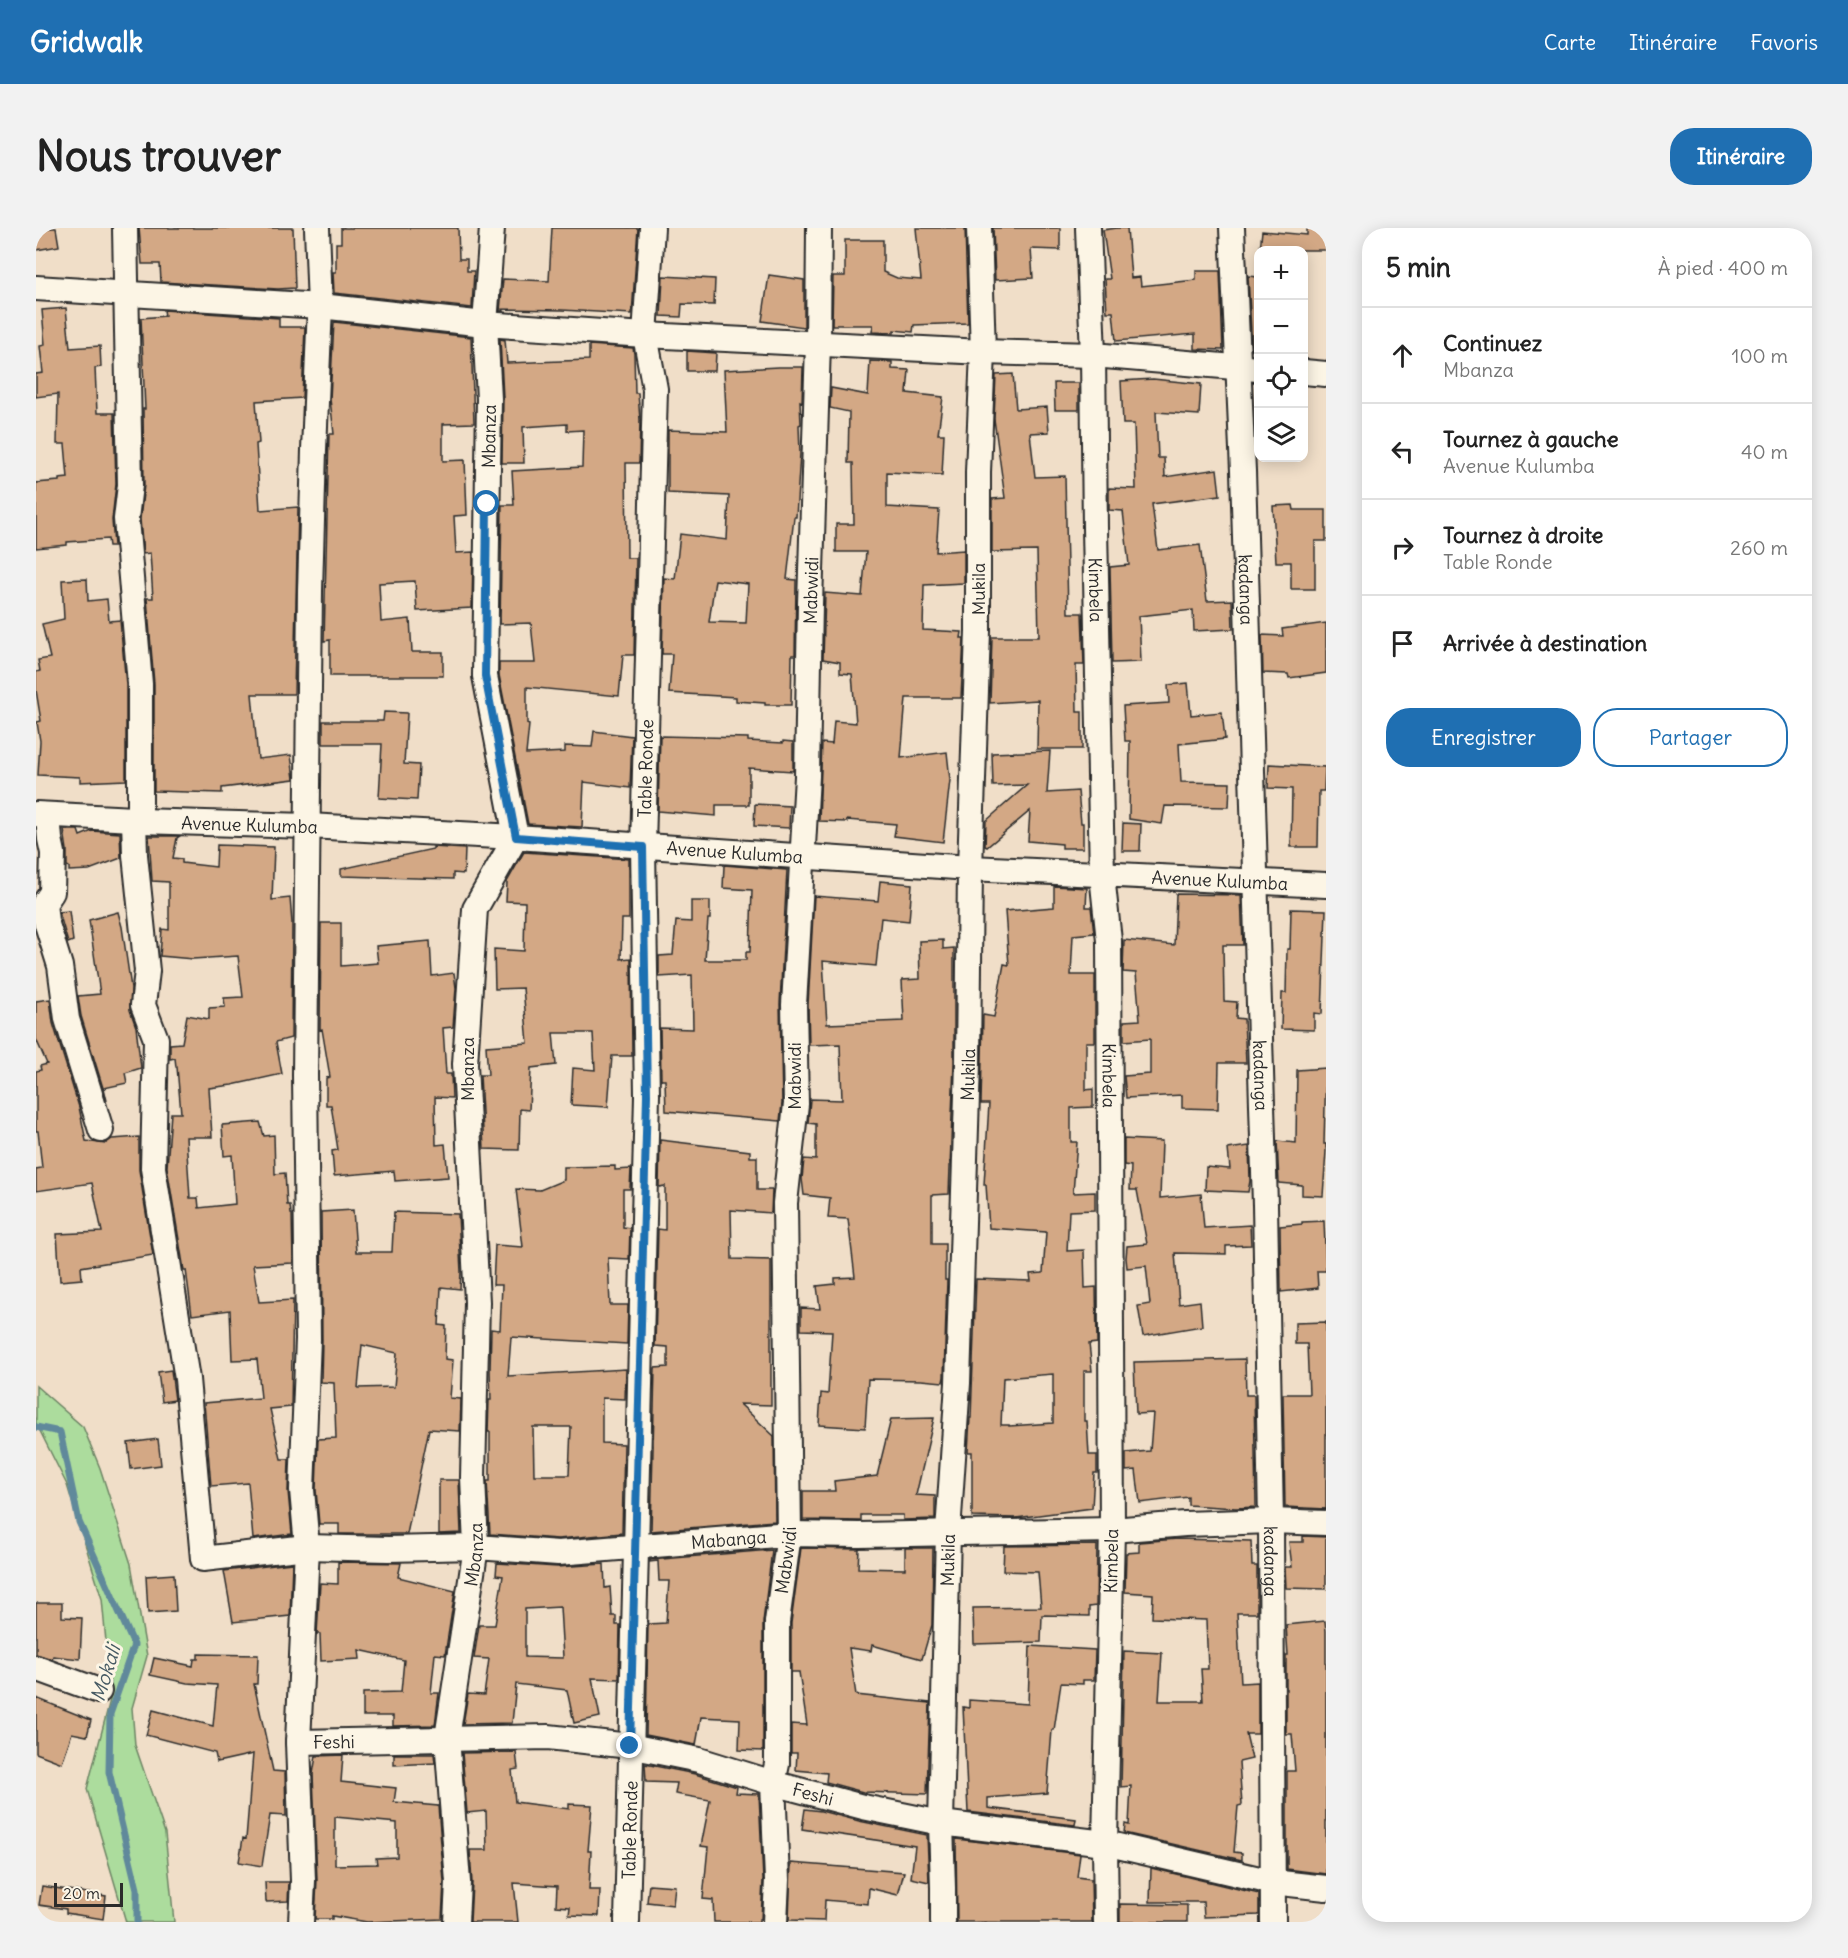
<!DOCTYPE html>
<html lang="fr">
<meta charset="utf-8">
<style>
body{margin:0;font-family:Delius,sans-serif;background:#f2f2f2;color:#222}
.controls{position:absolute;right:18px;top:18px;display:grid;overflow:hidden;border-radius:12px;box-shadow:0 3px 15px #0003}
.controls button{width:54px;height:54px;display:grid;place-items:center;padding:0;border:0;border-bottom:2px solid #e0e0e0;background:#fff;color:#222;font:30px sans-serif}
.scale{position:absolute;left:18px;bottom:15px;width:69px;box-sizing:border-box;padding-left:6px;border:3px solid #2b2b2b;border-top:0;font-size:16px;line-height:21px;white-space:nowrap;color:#2b2b2b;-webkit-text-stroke:4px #fcf5e5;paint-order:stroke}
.stop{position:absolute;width:18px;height:18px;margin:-14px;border:4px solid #1f6fb2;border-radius:50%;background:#fff}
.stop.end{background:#1f6fb2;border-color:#fff;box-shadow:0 2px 6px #0008}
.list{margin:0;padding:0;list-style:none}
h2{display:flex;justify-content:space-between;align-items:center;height:78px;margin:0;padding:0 24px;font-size:26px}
h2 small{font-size:20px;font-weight:400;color:#767676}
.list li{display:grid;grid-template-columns:39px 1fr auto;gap:18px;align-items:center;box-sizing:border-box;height:96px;padding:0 24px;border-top:2px solid #e0e0e0}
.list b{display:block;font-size:22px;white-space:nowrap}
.list p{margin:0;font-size:20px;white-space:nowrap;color:#767676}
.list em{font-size:20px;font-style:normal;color:#767676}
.actions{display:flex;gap:12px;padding:18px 24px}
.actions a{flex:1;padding:14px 0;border:2px solid #1f6fb2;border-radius:24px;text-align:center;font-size:21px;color:#1f6fb2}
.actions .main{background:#1f6fb2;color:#fff}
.icon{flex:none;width:33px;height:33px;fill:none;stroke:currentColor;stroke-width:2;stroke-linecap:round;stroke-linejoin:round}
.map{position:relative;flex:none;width:1290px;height:1694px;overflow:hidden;border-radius:24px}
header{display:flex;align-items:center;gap:36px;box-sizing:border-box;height:84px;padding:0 30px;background:#1f6fb2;color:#fff}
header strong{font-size:28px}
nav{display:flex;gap:33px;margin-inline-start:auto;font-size:21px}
.intro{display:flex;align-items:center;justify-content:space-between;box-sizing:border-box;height:144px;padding:0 36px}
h1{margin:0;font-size:42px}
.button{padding:15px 27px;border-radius:24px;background:#1f6fb2;color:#fff;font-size:21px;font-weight:700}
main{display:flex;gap:36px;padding:0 36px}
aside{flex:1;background:#fff;border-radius:24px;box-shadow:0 3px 15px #0003}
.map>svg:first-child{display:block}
</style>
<header>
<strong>Gridwalk</strong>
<nav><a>Carte</a><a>Itinéraire</a><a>Favoris</a></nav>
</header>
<div class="intro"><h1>Nous trouver</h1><a class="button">Itinéraire</a></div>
<main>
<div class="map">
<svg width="1290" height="1694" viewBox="0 0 1290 1694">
<rect width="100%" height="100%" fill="#f0dec8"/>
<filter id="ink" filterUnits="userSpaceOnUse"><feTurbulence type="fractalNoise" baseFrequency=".0167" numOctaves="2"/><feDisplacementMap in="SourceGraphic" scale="12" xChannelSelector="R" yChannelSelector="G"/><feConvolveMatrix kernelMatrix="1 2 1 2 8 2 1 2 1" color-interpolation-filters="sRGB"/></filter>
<g filter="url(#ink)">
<path fill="#acdc9d" stroke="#6c8464" stroke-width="1.5" d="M0 1158 47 1199 64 1240 95 1336 111 1428 96 1480 99 1517 129 1605 138 1694H90L51 1561 75 1468 66 1371 31 1257 0 1195Z"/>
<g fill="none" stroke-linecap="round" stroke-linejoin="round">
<path stroke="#61899b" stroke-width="7" d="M0 1199 24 1204 43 1294 98 1417 74 1486 73 1544 101 1661V1694"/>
</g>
<path fill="#d3a885" stroke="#2b2b2b" stroke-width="1.5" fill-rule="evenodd" d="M0 0H20L23 18 0 22Z
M103 0H257L259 60 242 61 125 54 124 36H106Z
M305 0H422L423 31H431V43H438L436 80 298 65 297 44H300V15H305Z
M516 0H602L596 86 526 82 466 81 467 83H464L467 51 513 53Z
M880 0H929L932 95 878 97 877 104 858 102V105L836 104 837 97H796L797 48H809V12H847V44L861 50 885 52Z
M957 0H1024V22L995 21 997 50 959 52Z
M1081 0H1091L1095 50 1104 49 1105 58 1160 52V43H1184L1187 122 1159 121V106L1080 113 1077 84H1071L1069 51H1074L1067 2Z
M1271 0H1290V22H1224L1226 3 1271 7Z
M733 47 768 52V99L726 93Z
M627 48 679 51 678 77 646 76 645 89 625 88Z
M1212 48 1222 49V122H1216Z
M30 80 34 120 64 118 65 139 59 140 61 185H78L80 256 76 292 78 318H73L72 311 31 314V317L0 320V255L23 253V251L32 250 29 216H21L22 166 0 169V146L7 145 4 118 9 117 6 82Z
M128 82 243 90V99H269L266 170 220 173 223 215 220 216 224 282 262 279 258 466H216L222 531 255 527 258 551 186 560V565L118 563V456L111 370H117L114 325 107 326 104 291 108 257 107 181H109L105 90 129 88Z
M298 94 435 109 438 195 407 196V233L429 232 431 287 418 288 420 325 437 324 436 380 381 383 379 353 343 355 345 394 374 391 376 424H407V448H294V412L288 413 293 206H298L294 171Z
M464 111 469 112 471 135 553 132V117L597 120 598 126 599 165H602L604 192 603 235H590L591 330H600L598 427H587L583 468 491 459V496L493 497 490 526 529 524V518L556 519 558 503 596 508 594 560 548 554 546 599 492 596 463 447V435H499L495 395 464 396 466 277H478L476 243 546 239 547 202 531 203V196L487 199 488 235H466L467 170Z
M651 123 680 125 679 143H651Z
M834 133 856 134V141L873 142 871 165 907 169 902 206H908L906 247 851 244V279L903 282 900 324 928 322V355L888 357 887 402 926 404 925 410H928L925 470H870L865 530 911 524 914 552 907 614 858 608 860 596 811 592V594L783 593 786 515 796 516 798 493 820 495 816 446 804 445V434L787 431 789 365 826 368 830 324H800V296H818L817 235H812L813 184 794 180 795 160 832 167Z
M742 139H767L766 174 764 173 765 196 763 197 764 225 760 289H758L751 351 760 352 759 427H756L755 477H729V475L700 473V469L633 465 636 426H626L628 350 639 351 644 306 691 312 693 268 632 265V202L691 204 688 142ZM679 352 712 356 710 395 673 394Z
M977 146 980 181 1011 179 1013 204 994 205 999 249 1029 248 1032 385H1046L1048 437H1040L1041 484H1046V521H1001L1002 472 954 475 956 409H1003L1001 323 956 324V271L969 270 958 191 960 147Z
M1117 151 1165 156 1163 187 1120 184 1122 230H1128L1129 249 1181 241 1184 267 1116 276 1122 322 1164 317 1171 373 1196 372 1197 401 1158 403 1157 382 1103 388 1105 434 1076 435 1074 339 1093 337 1087 283 1073 282V260L1100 261 1098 196H1087L1085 153Z
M1018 155H1043V182H1019Z
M1257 277 1258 282H1290V313H1279V361H1255V334H1240L1237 278Z
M51 351 52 373 71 371 73 393 84 392 90 457V552L44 554V549L2 547 4 513 1 494 5 493 0 462V444L4 443 2 432 14 430 6 396 28 391 26 352Z
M1290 395V445L1253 450 1252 446 1227 445 1226 407 1247 408 1246 401Z
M1152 455 1155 487 1186 484 1189 511 1143 516 1145 554 1194 555 1193 579 1129 578 1126 596 1093 591 1094 513H1089L1087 478 1133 475 1132 457Z
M348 484 371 485 368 536 383 537 381 572 343 570 346 516H287V493H347Z
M624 508 712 510V513L747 515V513L757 514V543L713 540V577H680V588L622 583Z
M1014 523 1011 565 1042 563 1045 595H1047V620H1026V616L992 613 994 583 951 619 949 618 950 593 991 557 957 558 956 525Z
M1233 536 1289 539 1288 563H1283L1282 619H1255L1256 561 1232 560Z
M719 576 754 578 753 600 718 598Z
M1087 595 1105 596 1104 623H1086Z
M28 602H42L44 608 56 603 84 605 85 630 53 642 33 643V639L31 638V622Z
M113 608H144L141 610 137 630 146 631V635L180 639 181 617 238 619 236 672 254 670 256 695 255 810 240 814 246 846 196 857 173 860 176 909H150L154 970H162L163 980 199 976 196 927 188 928 186 897 224 894 228 908 238 907 239 946 249 945 251 977H254L255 986H256L257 1035 217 1037 223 1074 257 1072 255 1179 234 1181 245 1231H253L252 1263 256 1306 217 1311 212 1255 175 1258 168 1175 225 1170 221 1131 196 1132 194 1082 156 1087 150 1042H148L131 939 135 885H145L141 839H140L139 830 134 831V816L146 815 151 787 173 791V780L189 779 188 770 207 769 202 728 157 731 124 728 126 701 133 702V654L116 653Z
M397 619 429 621 428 646 417 645V651L305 648V641L397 621Z
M488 624 593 631V691H586L585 731 595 730 596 828H576L572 879 535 877 537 840 559 842 557 805H517L520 837 495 840 493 882 484 881 483 922 448 921 444 847H452L450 818 492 815 487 760 459 761 458 721 488 723 489 674 470 673 471 654Z
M688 637 751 642 744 776 746 875 744 893 630 883 629 852H625L624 800 657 801 656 747 623 749V728L637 727 640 693 655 694V673H674V691H672L669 732H710V724H714L716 662 687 660Z
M844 653 876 656 873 693 845 690 840 738 787 733 791 796 868 793 866 752 884 751 883 713 907 712V721L918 720V835L913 966 896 967V1016H909V1052H911L908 1149 907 1154 885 1152 832 1151 829 1200 783 1197 785 1165 792 1166 796 1103 765 1102V1080L784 1081 781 1058 799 1056V1050L819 1049 812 991 792 990 794 970 768 967 766 951 768 931 780 932V896L772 895 774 871 806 872 804 816 773 817 772 777 778 668 842 673Z
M1018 658 1051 660 1050 679H1055L1058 705 1037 707 1035 747H1059V814H1050V862L1057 861V879L1035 880V914H1041L1037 965 1059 964V982L1033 983 1031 1023 1048 1022 1049 1060 1060 1059 1061 1115 1053 1116 1056 1143H1048V1193H1051L1053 1227H1061V1245H1058L1056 1280 980 1290 936 1289V1224H932L934 1190H935L940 1051 995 1053 994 1046 1007 1045 1010 1004 953 1000 950 957H948L953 876H945L947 787 958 789 968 736 973 737 969 683 1018 679ZM1017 1146V1195L973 1198V1197H965L967 1150Z
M1140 666 1205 667 1207 717H1187L1188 773 1201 774 1200 790 1208 791 1210 835H1183L1182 881 1146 880V867L1090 870 1088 848 1114 846V811L1088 813V793L1104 792 1100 745 1087 744 1088 712 1138 717Z
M1255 681 1290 682 1286 786 1278 785V802L1245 801 1246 765H1250L1251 721H1254Z
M33 683 37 713 32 715 23 684Z
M82 684 86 699 95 760 94 782 100 799 105 840 89 845 91 855 68 860 71 873 45 788 42 768 64 766 53 692Z
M285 695H305V738L342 735 340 718 394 713 396 748 418 745 420 760 417 799 407 800 410 846H415L416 870 399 869 400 917 409 916 412 949 359 953 358 943 298 948 296 923 302 922 295 877H290V850L294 849 286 801 284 802Z
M14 771 17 795 43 879 50 913 69 916 76 911 103 909V942L117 1027 45 1039 46 1051 24 1053 21 1006 66 1004 56 955 0 963V941L6 940 2 903H0V843L5 842 4 838 11 836 0 811V773Z
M1290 840 1288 916H1290V923L1287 968 1266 967V957L1243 955 1241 913 1260 915 1261 842Z
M1088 911 1126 913 1124 970 1165 966 1168 1000 1214 997 1215 1017 1190 1018V1026L1139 1025 1143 1076 1164 1073 1166 1098 1107 1108 1102 1078 1114 1076 1110 1038 1091 1040 1090 1030 1091 1018 1111 1016 1101 962H1094L1095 938 1088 937Z
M624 912 714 923V929H721V962H736L735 985 695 982 696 1031 735 1032V1177L704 1176 738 1208 739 1293 615 1303 619 1140 632 1139V1119L619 1118 622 1001 629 1002V958L623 959Z
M1213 918 1214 953 1212 964 1169 962 1170 939 1194 941 1192 921Z
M579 938V942L595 941 594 961H587V999L594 1000 593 1031 572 1030 574 1077H592L591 1116 475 1109 472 1148 590 1141 589 1171 566 1170V1215L588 1216 586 1305 522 1311 454 1306 451 1253H454V1204H452L453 1172H455L454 1143 455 1101 464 1102 466 1057H457L459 1017 487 1019 480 961 504 962 528 952V939ZM497 1199H535L533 1247H498Z
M317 982 320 1024H356L358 984 422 986 425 1044 424 1061 405 1059 403 1097 410 1098 409 1131 417 1132 414 1170 425 1171 424 1203 393 1201 371 1306H303V1296H283L280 1262 282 1211 300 1210 298 1155 285 1154 286 1112 285 984ZM326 1117 361 1125 358 1159 322 1160Z
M1288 993 1290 1043H1281L1282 1060 1245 1064 1244 998 1266 996V994Z
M1290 1094V1281L1249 1279 1247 1166H1273L1271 1116H1259V1095Z
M1209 1131 1210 1167H1218L1220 1279 1200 1280 1152 1277V1269L1104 1275 1100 1242 1090 1243V1225L1114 1223 1117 1185 1100 1186 1098 1134Z
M135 1142 139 1172 126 1174 122 1144Z
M898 1190 880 1267 899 1268V1291L867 1292V1287H825V1293L767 1292V1263H799L798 1253 841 1248 855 1191Z
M122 1211 125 1237 95 1241 92 1215Z
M403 1252H423L425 1305 403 1306Z
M1267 1308 1290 1309V1361L1250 1360 1249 1339H1256L1253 1314H1267Z
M1142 1311 1215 1313 1216 1338H1221V1385H1201L1205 1455 1222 1454V1506H1210L1216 1531 1203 1534 1206 1577 1202 1578 1198 1624 1206 1625V1632L1088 1605 1089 1596 1093 1597 1095 1558 1085 1559 1088 1423 1126 1425 1123 1473H1167L1165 1441H1172L1170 1392 1116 1390 1117 1366 1089 1364 1090 1325 1103 1324V1314Z
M1061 1317 1060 1378 1053 1379V1388L1006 1387 1005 1414 938 1416 937 1380 1005 1379 1002 1344 967 1343 968 1318Z
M765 1320 823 1321 822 1340 869 1341V1320H897L896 1397 886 1431 836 1417 835 1423 813 1420 820 1467 894 1475 891 1566 827 1564 790 1554 791 1545 760 1542 761 1525H755V1496L771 1497 763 1444H755V1395Z
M736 1322 727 1394V1523L703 1522 704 1491 665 1489 660 1517 610 1507 612 1396 630 1395 633 1353H623L622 1333 614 1334V1332Z
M302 1334 365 1335 362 1349 419 1363 409 1427 399 1426 395 1465H403L399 1497 357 1498V1488H327V1465L365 1464 368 1432 323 1422 324 1431 285 1433 284 1406H281L284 1355 302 1356Z
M256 1335 254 1388 197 1394 188 1343Z
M461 1335 521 1339 568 1336 569 1360 574 1359 576 1388H580V1397H584L583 1451 556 1450 564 1489 538 1495 531 1462 480 1456 476 1495 427 1496 432 1466 448 1467 453 1431 438 1430 443 1397H459L467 1348 460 1347ZM524 1379 527 1430 489 1429V1381Z
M138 1346 140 1383 112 1385 110 1348Z
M0 1375H26V1389L46 1390 44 1431 17 1428 16 1431 0 1426Z
M1289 1393 1290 1403V1646L1251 1641V1543H1259L1256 1506H1250V1427H1252L1250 1397Z
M994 1418 1059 1422 1058 1452H1047V1456L1025 1455 1018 1502H1016L1011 1565 952 1570V1580L1040 1591 1039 1597 932 1584 927 1479 933 1480V1472L992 1476Z
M162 1426 222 1427 221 1456H218L237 1543 249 1544 250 1588 234 1587 226 1638 203 1634 207 1610 210 1611 217 1526 181 1534 179 1525 110 1507 117 1482 177 1498 181 1457 151 1455 114 1447 118 1430 157 1438 158 1431H162Z
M0 1470 55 1492 51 1508 36 1505 26 1535 0 1525Z
M480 1524 482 1541 476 1542 479 1574 533 1581V1576L556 1577 552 1623H555L553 1662H564L563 1688 533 1687 534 1679 520 1678 521 1658 478 1655 482 1694H434L436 1655 434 1622H451L450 1583 431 1585 426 1525Z
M358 1526H398L399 1535 358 1537Z
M307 1527 305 1554 360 1560 358 1574 402 1578 408 1654 406 1691 331 1694 296 1688V1691H279L281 1652 277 1546 280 1528ZM299 1589 361 1595V1629L340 1630 341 1636 299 1637Z
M609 1536 659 1546 701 1559 700 1565 723 1566 727 1652 725 1691H723V1694H678L677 1672 667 1671 672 1619 665 1618 674 1572 639 1566 641 1555 610 1554Z
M769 1581 785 1583 823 1593 891 1607 893 1654 875 1650 879 1618 766 1601Z
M920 1611 1044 1626 1041 1649 1055 1651 1056 1694H921Z
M755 1635 868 1644 862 1667 833 1660 832 1676 789 1672 788 1693 753 1692Z
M1115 1640 1223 1666V1687L1168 1689 1167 1674H1114Z
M229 1654H253L252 1673 230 1674Z
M613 1656 639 1658 637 1677 611 1674Z
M6 1658 70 1668 67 1691 30 1685V1681L3 1677Z
M1084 1676 1151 1677V1694H1084Z"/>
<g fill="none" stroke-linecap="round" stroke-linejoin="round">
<defs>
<g id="street">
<path d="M89 0 94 257 90 291 104 456V593"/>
<path id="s1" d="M1052 0 1057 127 1059 300 1066 647 1073 713 1076 1302 1069 1615 1070 1694"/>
<path id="s2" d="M1196 0 1207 243 1229 977 1235 1293 1237 1694"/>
<path d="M0 60 284 78 449 96 609 107 947 124 1057 127 1222 141"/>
<path d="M1268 144 1290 146"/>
<path id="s3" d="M0 586 98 591 104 593 272 598 480 609 934 640 1290 657"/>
<path d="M12 587 14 611 17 625 16 664 8 676 10 693 24 738 31 791 65 902"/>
<path id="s4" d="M98 591 99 627 111 743 107 777 120 811 117 940 151 1151 167 1331 271 1319 352 1321 440 1319 522 1325 753 1306 823 1307 1076 1302 1149 1296 1235 1293 1290 1295"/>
<path d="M0 1440 63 1463"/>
<path id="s5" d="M262 1514 512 1509 594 1518 663 1532 737 1555 827 1579 905 1595 1069 1615 1236 1654 1290 1660"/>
<path d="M265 1694 267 1653 262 1514 271 1319 266 1262 272 1111 269 847 274 363 278 222 284 78 281 0"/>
<path id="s6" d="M420 1694 422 1654 411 1510 440 1319 437 1249 441 1074 429 836 439 681 480 609 449 448 453 171 449 96 456 0"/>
<path id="s7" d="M591 1694 611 867 607 619 619 161 609 107 616 0"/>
<path id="s8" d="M739 1694 741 1652 737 1555 741 1536V1394L753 1306 749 975 760 876 758 777 771 548 774 376 782 115 783 0"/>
<path id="s9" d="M907 1694V1660L905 1595 912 1304 922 1155 932 835 934 640 942 403V244L947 124 943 0"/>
</g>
</defs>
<use href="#street" stroke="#2b2b2b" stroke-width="28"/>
<use href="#street" stroke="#fcf5e5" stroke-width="24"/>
</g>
</g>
<g fill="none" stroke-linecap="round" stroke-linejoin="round" filter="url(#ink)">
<path stroke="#1f6fb2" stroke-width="8" d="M451 276 449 448 480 609 607 619 611 867 594 1518"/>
</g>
<g text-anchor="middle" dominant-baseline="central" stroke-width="6" stroke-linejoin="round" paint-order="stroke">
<g font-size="18" fill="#2b2b2b" stroke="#fcf5e5">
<text stroke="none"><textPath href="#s6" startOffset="1503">Mbanza</textPath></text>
<text transform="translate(942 361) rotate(-90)">Mukila</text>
<text stroke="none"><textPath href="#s1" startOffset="362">Kimbela</textPath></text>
<text stroke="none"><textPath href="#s2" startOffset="362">kadanga</textPath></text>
<text stroke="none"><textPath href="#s8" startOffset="1334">Mabwidi</textPath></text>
<text stroke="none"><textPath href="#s7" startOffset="1154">Table Ronde</textPath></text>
<text stroke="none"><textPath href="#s3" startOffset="214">Avenue Kulumba</textPath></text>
<text stroke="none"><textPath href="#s3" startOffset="700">Avenue Kulumba</textPath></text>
<text stroke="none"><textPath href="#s3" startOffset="1186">Avenue Kulumba</textPath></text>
<text transform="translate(431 841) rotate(-90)">Mbanza</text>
<text stroke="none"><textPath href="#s9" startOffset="848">Mukila</textPath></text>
<text stroke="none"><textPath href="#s1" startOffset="848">Kimbela</textPath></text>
<text stroke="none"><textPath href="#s2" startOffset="848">kadanga</textPath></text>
<text transform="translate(758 848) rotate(-90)">Mabwidi</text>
<text stroke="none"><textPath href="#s4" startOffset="1274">Mabanga</textPath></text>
<text stroke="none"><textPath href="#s6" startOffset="370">Mbanza</textPath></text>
<text stroke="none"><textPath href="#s8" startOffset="363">Mabwidi</textPath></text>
<text stroke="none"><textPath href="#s9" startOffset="362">Mukila</textPath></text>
<text transform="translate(1075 1333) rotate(-89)">Kimbela</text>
<text stroke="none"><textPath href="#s2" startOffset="1334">kadanga</textPath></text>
<text stroke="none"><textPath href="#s5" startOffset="36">Feshi</textPath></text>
<text stroke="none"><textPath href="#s5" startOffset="522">Feshi</textPath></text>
<text stroke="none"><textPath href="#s7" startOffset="92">Table Ronde</textPath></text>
</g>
<g font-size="20" font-style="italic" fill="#465a63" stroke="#fcf5e5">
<text transform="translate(69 1445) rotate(-73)">Mokali</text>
</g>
</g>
</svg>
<div class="controls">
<button>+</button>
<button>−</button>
<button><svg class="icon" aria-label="locate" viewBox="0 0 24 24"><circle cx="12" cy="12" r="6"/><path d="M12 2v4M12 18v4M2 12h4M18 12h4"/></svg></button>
<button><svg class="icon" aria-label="layers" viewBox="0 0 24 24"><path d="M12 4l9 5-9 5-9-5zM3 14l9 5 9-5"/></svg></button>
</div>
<div class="scale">20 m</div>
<div class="stop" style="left:451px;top:276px"></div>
<div class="stop end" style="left:594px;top:1518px"></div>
</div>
<aside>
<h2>5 min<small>À pied · 400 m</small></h2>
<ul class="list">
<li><svg class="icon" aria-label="ahead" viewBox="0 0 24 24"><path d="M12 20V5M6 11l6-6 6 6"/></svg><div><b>Continuez</b><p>Mbanza</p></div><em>100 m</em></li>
<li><svg class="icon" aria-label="left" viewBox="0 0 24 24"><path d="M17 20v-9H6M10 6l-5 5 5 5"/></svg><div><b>Tournez à gauche</b><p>Avenue Kulumba</p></div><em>40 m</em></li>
<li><svg class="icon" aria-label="right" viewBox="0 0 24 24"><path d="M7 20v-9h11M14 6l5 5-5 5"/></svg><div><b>Tournez à droite</b><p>Table Ronde</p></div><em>260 m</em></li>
<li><svg class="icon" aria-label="arrive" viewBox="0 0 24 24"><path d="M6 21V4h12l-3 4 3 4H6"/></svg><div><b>Arrivée à destination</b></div></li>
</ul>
<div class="actions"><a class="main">Enregistrer</a><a>Partager</a></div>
</aside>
</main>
